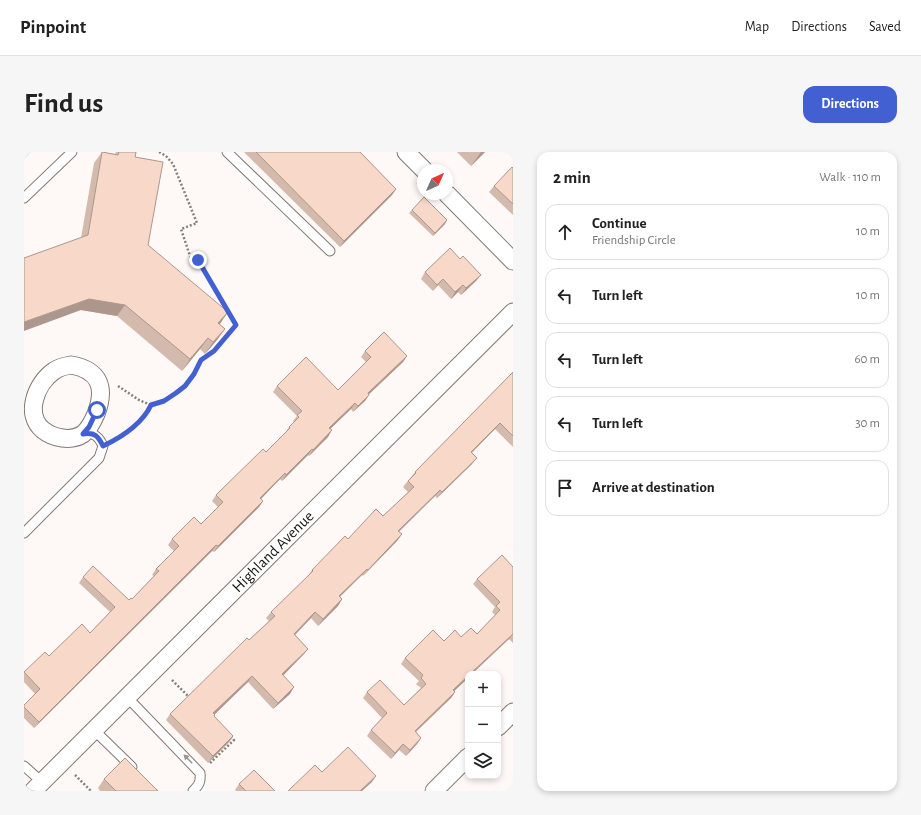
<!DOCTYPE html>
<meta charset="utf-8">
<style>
body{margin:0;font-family:"Alegreya Sans",sans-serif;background:#f6f6f6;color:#222}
.controls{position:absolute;right:12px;bottom:12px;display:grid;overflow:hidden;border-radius:8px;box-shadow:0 2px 6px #0003}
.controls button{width:36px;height:36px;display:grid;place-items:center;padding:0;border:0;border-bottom:1px solid #e0e0e0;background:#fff;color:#222;font:20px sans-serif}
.compass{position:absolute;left:393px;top:12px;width:36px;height:36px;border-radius:50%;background:#fff;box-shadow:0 2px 6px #0003;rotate:45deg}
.stop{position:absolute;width:12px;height:12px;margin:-9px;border:3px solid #4360d3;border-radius:50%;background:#fff}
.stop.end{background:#4360d3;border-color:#fff;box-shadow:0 1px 4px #0008}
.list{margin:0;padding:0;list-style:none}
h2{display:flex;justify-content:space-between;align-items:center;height:52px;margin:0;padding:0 16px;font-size:17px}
h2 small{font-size:13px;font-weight:400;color:#767676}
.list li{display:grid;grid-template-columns:26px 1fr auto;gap:12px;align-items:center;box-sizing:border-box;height:56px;margin:0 8px 8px;padding:0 8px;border:1px solid #e0e0e0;border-radius:12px}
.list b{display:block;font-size:15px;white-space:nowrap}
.list p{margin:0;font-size:13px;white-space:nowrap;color:#767676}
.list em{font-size:13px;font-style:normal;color:#767676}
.icon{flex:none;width:22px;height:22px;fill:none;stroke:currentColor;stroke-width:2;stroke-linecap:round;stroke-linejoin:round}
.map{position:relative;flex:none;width:489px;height:639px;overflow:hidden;border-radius:12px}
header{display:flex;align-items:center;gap:24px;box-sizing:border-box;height:56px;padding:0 20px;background:#fff;border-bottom:1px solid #e0e0e0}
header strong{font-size:19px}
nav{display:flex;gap:22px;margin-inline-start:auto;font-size:14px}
.intro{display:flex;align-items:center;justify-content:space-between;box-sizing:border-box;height:96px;padding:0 24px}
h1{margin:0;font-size:28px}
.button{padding:10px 18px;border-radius:12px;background:#4360d3;color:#fff;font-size:14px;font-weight:700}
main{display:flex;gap:24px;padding:0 24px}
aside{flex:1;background:#fff;border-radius:12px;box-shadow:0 2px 6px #0003}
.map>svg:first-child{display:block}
</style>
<header>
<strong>Pinpoint</strong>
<nav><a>Map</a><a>Directions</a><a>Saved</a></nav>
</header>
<div class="intro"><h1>Find us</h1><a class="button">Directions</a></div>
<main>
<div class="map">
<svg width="489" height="639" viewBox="0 0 489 639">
<rect width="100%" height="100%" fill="#fef9f6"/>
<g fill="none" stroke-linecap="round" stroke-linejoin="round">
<defs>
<path id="service" d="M203 0 306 99
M0 46 48 0
M0 381 75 306 79 294C75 285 70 280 60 282
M103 545 176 621C177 630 175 633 169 639
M70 578 108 615
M0 614 18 630"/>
<g id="minor">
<path d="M382 0 400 18"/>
<path d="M423 42 489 109"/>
<path d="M47 213C76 218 82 236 72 262 69 269 65 277 59 282 47 290 29 286 19 278 0 263 12 231 30 219 35 215 41 214 47 213Z"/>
<path d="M474 575 489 560"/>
<path id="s1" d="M9 639 489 160"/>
<path d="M410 639 444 605"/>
</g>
</defs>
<use href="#service" stroke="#847974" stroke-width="11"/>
<use href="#minor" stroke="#847974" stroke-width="19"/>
<path stroke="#84807d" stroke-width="2.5" stroke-dasharray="2 2" stroke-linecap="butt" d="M94 234 115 248 127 253 140 249 152 241 161 234 170 222 177 208 190 199 212 173 174 108 168 110 157 77 173 71 149 12 142 4 135 0
M91 288 98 285 123 262 127 253
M148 528 166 546
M186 611 210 588 205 584
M51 623 67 639"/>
<use href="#service" stroke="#fff" stroke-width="9"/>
<use href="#minor" stroke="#fff" stroke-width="17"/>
</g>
<path fill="#d4baad" d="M78 0 91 2 92 0H112L111 5 124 93 195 172 201 177 193 188 181 202 176 197 158 219 93 164 57 158V86L70 11Z
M220 0H336L372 37 368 43 316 95Z
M433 0H461L447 14Z
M489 16V63L465 40 470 34Z
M388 58 421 72 409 84 385 61Z
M436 107 457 123 452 129 437 143 434 140 427 147 414 133 409 139 397 127 401 120Z
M341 199 383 204 379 210 345 242 341 249 329 260 327 257 306 277 304 285 285 304 284 303 258 329 256 327 237 347 239 349 235 355 190 400 188 399 166 421 10 576 0 566V553L11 542 0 530V520L25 504 66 481 86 460 55 431 59 425 105 448 108 447 130 424 128 423 132 417 150 399 144 393 148 387 177 372 194 355 188 349 192 343 242 300 261 281 265 275 270 270 269 269 273 264 249 240 253 234 265 223 269 218 314 238 342 210 337 205Z
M489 220V295L471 277 448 301V312L413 346 411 344 375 380 378 382 373 389 339 424 338 423 316 445 318 447 314 454 294 474 287 466 271 483 284 497 279 503 259 523 266 542 249 557 224 530 190 562V564L209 584 205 590 184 611 142 568 146 562 245 469 242 466 247 460 284 424 288 418 324 387 359 364 384 340 379 335 391 320Z
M489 415V491L485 487 444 522V526L430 539 431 540 427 546 392 580 397 586 393 592 382 604 375 598 367 607 343 584 347 578 358 566 339 546 343 540 380 553 397 536 392 532 395 529 377 512 381 506 420 489 437 485 453 482 471 463 468 460 471 455 449 432 453 427Z
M80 627 134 639H76L74 636Z
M215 632 251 639H212L211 638Z"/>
<path fill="#ad978d" d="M3 0H7L0 7V3Z
M457 0H461L447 14Z
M372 37 368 43 316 95 320 89Z
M423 68 421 72 409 84 411 81Z
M457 123 452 129 437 143 442 136Z
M419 127 409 139 413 133Z
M439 133 434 140 427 147 431 140Z
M65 147 101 153 93 164 57 158 0 179V170Z
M204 160 196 172 186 183 194 171Z
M201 177 193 188 181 202 189 190Z
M184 186 176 197 158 219 166 207Z
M383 204 379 210 340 247 344 241Z
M345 243 341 249 329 260 334 254Z
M331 251 327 257 301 282 305 276Z
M476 271 471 277 442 306 447 300Z
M308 278 304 285 285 304 289 298Z
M288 297 284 303 258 329 262 323Z
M453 306 448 312 413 346 418 340Z
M261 321 256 327 232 352 236 346Z
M416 338 411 344 369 385 374 379Z
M239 349 235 355 190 400 194 394Z
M378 382 373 389 339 424 344 418Z
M192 393 188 399 10 576 15 570Z
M343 417 338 423 310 450 315 444Z
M318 447 314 454 294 474 299 467Z
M291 460 287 466 265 489 270 482Z
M489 482 485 487 448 522H446Z
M284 497 279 503 254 529 258 522Z
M228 524 224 530 185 568 189 561Z
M444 524V526L425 544 429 538Z
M270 535 266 542 249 557 254 551Z
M431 540 427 546 386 585 391 579Z
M209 584 205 590 184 611 189 604Z
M397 586 393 592 382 604 386 598Z
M379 592 375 598 367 607 371 601Z
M352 624 348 630 338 639H336Z"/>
<path fill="#f7d8c9" stroke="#ad978d" d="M78 0 94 3 95 0H112L111 5 139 10 124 93 204 160 194 171 201 177 189 190 184 186 166 207 101 153 65 147 0 170V106L64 83Z
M232 0H336L372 37 320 89Z
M488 15 489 16V52L470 34Z
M400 45 423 68 411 81 388 58Z
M426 96 436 107 439 104 457 123 442 136 439 133 431 140 419 127 413 133 401 120Z
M360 180 383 204 344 241 345 243 334 254 331 251 305 276 308 278 289 298 288 297 262 323 261 321 236 346 239 349 194 394 192 393 15 570 0 555V553L16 537 0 520 21 500 25 504 58 472 66 481 91 455 59 425 69 414 105 448 107 446 108 447 135 419 132 417 155 394 148 387 170 365 177 372 199 350 192 343 239 297 242 300 266 276 265 275 275 265 273 263 278 259 253 234 282 205 314 238 347 205 341 199Z
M489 220V284L476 271 447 300 453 306 418 340 416 338 374 379 378 382 344 418 343 417 315 444 318 447 299 467 291 460 270 482 284 497 258 522 270 535 254 551 228 524 189 561 191 563 190 564 209 584 189 604 146 562 223 486 225 488 251 464 247 460 289 419 288 418 321 384 324 387 352 357 359 364 390 335 384 329 392 321 391 320Z
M478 403 489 415V482L446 522H444V524L429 538 431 540 391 579 397 586 386 598 379 592 371 601 347 578 363 561 343 540 356 528 380 553 402 532 397 526 399 523 381 506 409 478 420 489 431 478 437 485 447 476 453 482 476 458 472 454 476 450 453 427Z
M324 595 352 624 336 639H264L291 613 298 620Z
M101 606 134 639H92L80 627Z
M230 618 251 639H222L215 632Z"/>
<defs><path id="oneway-solid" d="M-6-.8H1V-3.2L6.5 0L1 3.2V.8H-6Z"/></defs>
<use fill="#979594" href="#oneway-solid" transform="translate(164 607) rotate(-134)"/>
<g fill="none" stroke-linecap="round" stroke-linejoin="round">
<path stroke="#4360d3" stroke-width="5" d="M73 258 65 275 59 282C71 280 74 284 79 294 98 285 118 272 127 253L140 249 152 241 161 234 170 222 177 208 190 199 212 173 174 108"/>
</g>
<g text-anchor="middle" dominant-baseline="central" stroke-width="3" stroke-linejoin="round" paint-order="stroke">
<g font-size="16" fill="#181412" stroke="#fff">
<text stroke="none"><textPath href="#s1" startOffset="339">Highland Avenue</textPath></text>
</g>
</g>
</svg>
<div class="controls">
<button>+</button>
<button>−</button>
<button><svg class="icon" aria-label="layers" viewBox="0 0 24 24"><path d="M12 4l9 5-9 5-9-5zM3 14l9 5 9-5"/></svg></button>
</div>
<svg class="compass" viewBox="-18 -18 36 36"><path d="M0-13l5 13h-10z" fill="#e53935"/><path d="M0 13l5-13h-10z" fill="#767676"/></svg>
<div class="stop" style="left:73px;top:258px"></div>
<div class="stop end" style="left:174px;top:108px"></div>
</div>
<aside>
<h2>2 min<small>Walk · 110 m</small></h2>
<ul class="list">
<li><svg class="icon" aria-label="ahead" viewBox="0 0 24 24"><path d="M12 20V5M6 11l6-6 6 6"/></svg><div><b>Continue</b><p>Friendship Circle</p></div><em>10 m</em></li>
<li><svg class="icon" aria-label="left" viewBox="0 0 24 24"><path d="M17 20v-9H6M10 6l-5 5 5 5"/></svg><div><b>Turn left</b></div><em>10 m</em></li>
<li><svg class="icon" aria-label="left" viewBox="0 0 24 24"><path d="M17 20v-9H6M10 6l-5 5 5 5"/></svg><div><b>Turn left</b></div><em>60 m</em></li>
<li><svg class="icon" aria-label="left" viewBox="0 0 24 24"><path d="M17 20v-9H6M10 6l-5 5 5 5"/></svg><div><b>Turn left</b></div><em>30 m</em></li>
<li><svg class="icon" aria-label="arrive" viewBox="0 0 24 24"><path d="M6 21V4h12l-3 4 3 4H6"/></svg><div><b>Arrive at destination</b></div></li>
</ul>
</aside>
</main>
